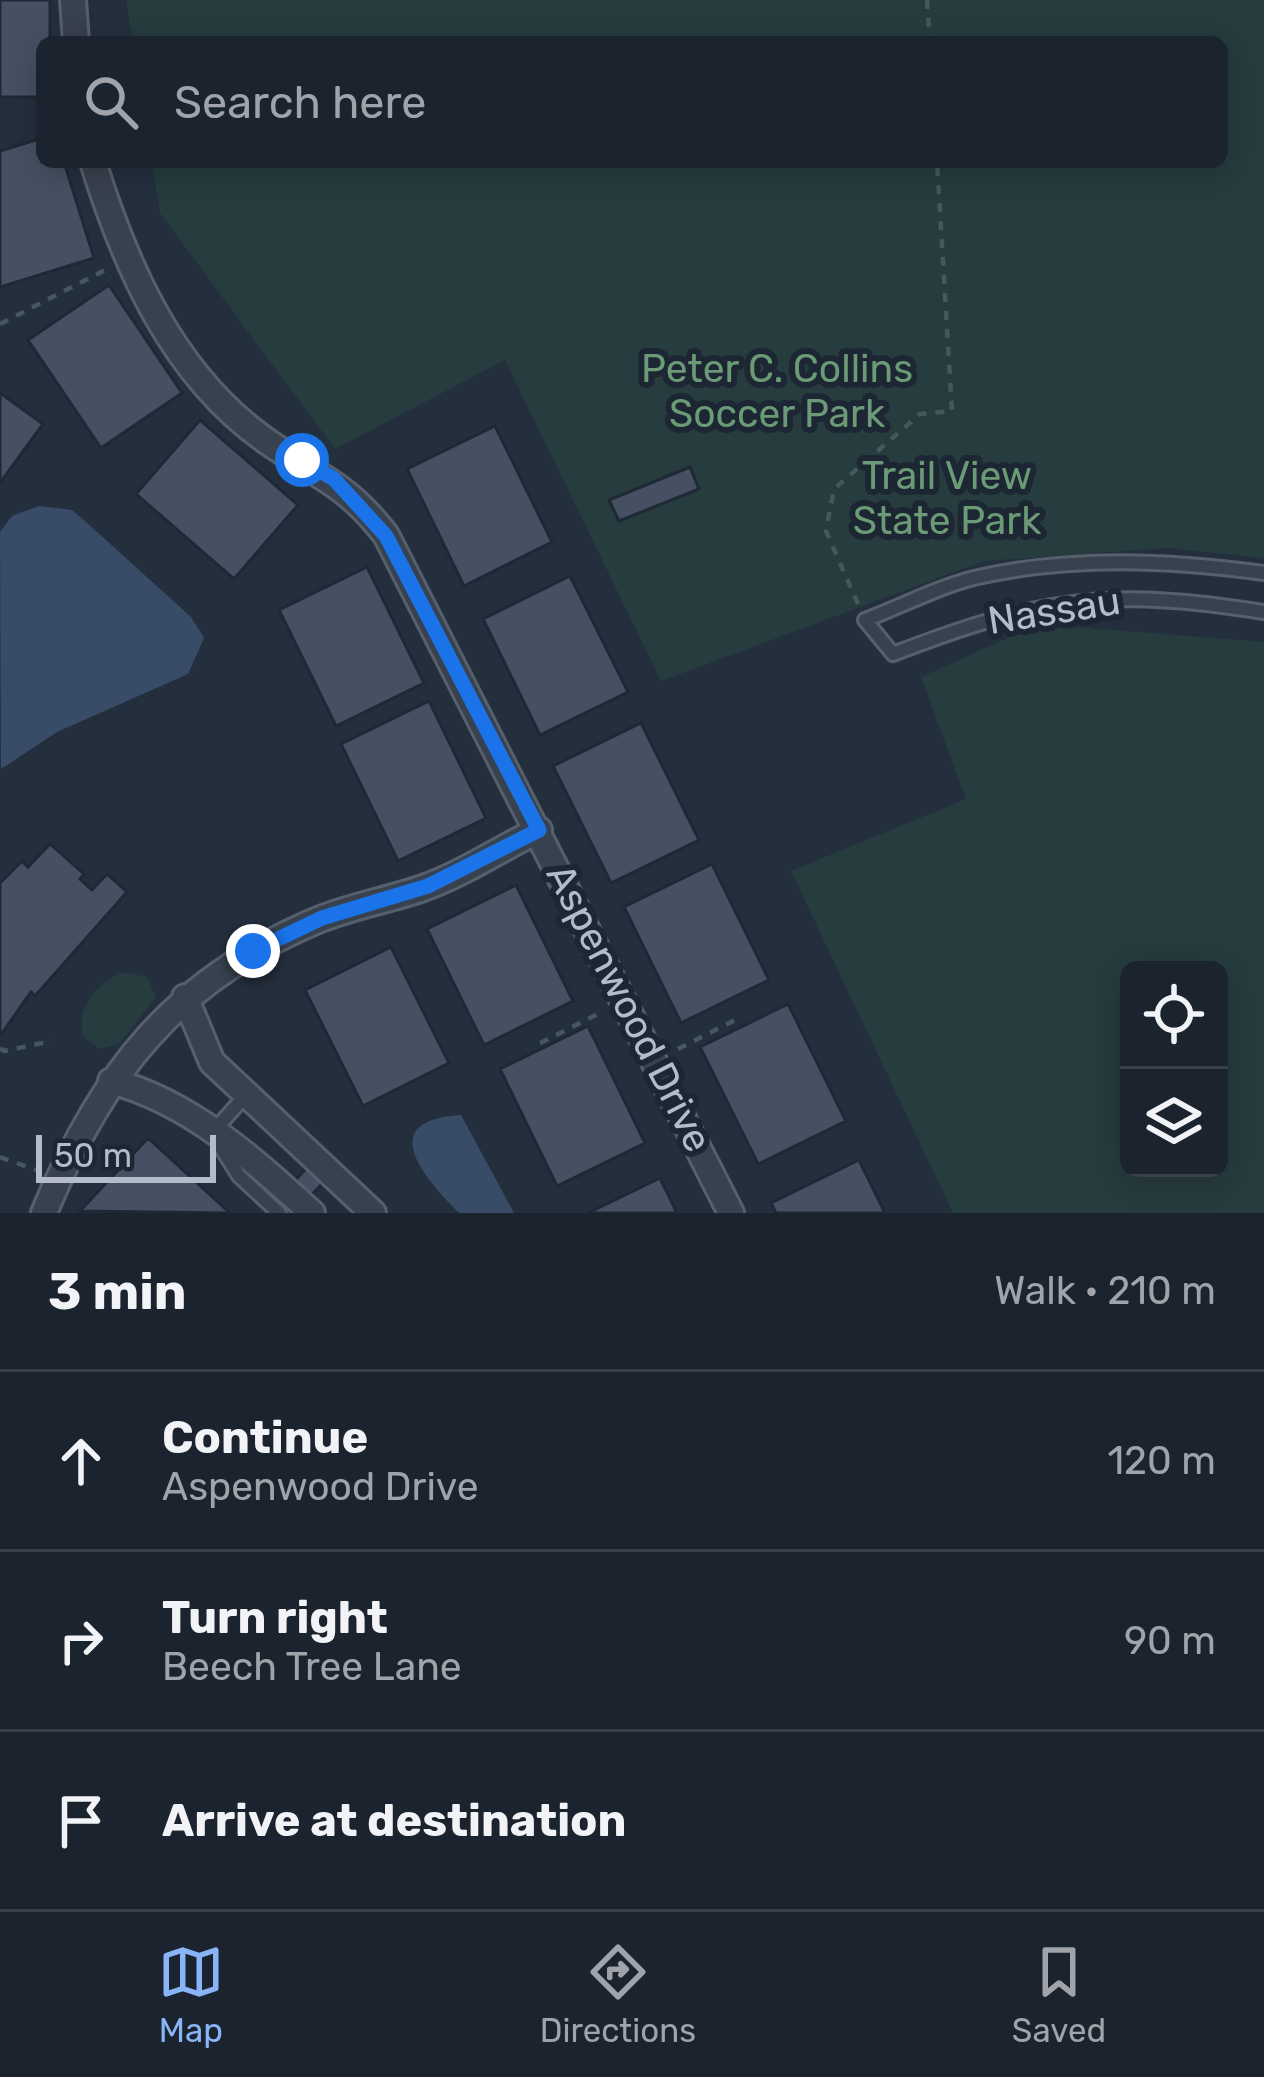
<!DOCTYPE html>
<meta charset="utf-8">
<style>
body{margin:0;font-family:Rubik,sans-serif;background:#242b36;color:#f1f3f6}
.controls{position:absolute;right:36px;bottom:36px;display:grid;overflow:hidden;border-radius:18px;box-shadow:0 6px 30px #0003}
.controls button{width:108px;height:108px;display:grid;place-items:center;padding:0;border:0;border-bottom:3px solid #39404a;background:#1b232e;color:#f1f3f6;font:60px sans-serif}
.scale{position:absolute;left:36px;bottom:30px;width:180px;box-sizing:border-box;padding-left:12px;border:6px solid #b4bcc9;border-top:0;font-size:33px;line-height:42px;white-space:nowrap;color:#b4bcc9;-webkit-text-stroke:9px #1d2633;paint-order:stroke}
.stop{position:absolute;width:36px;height:36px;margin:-27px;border:9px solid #1a73e8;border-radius:50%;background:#fff}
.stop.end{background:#1a73e8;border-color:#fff;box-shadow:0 3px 12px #0008}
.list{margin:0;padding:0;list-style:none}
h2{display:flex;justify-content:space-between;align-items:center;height:156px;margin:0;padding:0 48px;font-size:51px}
h2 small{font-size:39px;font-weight:400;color:#a0a4aa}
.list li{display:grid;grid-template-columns:78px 1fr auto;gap:36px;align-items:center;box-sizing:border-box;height:180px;padding:0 48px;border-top:3px solid #39404a}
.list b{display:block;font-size:45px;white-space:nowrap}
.list p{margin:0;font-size:39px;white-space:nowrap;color:#a0a4aa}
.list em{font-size:39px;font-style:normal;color:#a0a4aa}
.icon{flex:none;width:66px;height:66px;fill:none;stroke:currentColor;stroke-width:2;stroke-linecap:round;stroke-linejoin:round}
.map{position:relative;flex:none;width:1264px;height:1213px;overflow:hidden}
.search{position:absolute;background:#1b232e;box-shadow:0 6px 30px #0003;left:36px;right:36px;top:36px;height:132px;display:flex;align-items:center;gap:30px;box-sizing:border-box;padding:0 42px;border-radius:18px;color:#a0a4aa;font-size:45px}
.sheet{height:696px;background:#1b232e}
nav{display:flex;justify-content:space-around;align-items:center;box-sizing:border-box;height:168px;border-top:3px solid #39404a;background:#1b232e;font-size:33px;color:#a0a4aa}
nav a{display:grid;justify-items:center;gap:6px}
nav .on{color:#8ab4f8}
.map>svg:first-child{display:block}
</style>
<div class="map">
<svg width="1264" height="1213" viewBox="0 0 1264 1213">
<rect width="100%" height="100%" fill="#242f3e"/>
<path fill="#263c3f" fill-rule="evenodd" d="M126 0H1264V558L1167 548 984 561 661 681 505 360 335 449 160 213 152 162H1222V42H133Z
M1039 624 1264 642V1213H953L791 871 966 799 921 677ZM1129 970H1219V1168H1129Z
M124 972 147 977 156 997 119 1044 100 1049 84 1037C74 1008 98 982 124 972Z"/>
<path fill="#394c67" d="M39 506 72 510 86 522 191 617 204 638 188 674 57 732 1 769 0 532 12 516Z
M461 1115 514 1213H459C425 1179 373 1120 461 1115Z"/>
<path fill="#455162" stroke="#1f2835" stroke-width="3" d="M0 0H50V42H42V97H0Z
M42 138V162H64L94 258 0 287V151Z
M109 285 182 393 101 448 28 340Z
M0 393 43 424 0 483Z
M200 420 298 505 234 579 136 494Z
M495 426 552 542 464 586 407 469Z
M690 467 699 489 619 521 609 500Z
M367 567 424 683 336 726 279 610Z
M570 576 628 692 540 735 483 619Z
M429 701 486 818 398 861 341 744Z
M641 723 699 840 611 883 553 766Z
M50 844 84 874 80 879 92 890 107 874 127 892 35 996 31 992 0 1036V883L22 861 28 867Z
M712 864 769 980 681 1023 624 907Z
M516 885 573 1001 484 1045 427 929Z
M391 947 449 1063 363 1106 305 990Z
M788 1004 846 1121 758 1164 700 1047Z
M588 1026 645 1143 557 1186 500 1069Z
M148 1138 230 1213 80 1211Z
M324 1150 340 1165 301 1206 285 1191Z
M859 1160 885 1213H776L771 1203Z
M660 1178 677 1213H588Z"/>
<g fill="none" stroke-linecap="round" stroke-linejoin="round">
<defs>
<path id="lane" d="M1264 573C1168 560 1073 556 978 577 940 586 902 606 865 620L893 654C1038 598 1109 587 1264 612
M246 1095 212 1133 239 1176 279 1213"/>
<path id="street" d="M73 0 76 42
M93 162C125 265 172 374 265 440 316 476 345 482 386 535L731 1213
M185 997 212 1062 373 1213
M111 1081C190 1102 253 1159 312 1213
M44 1213C102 1072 175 980 318 920 352 906 389 900 423 888 463 874 501 848 539 830"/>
</defs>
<use href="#lane" stroke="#565f6c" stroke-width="18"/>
<use href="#street" stroke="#565f6c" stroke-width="30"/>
<path stroke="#44595c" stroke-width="4.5" stroke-dasharray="9 9" stroke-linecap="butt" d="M927 0 930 42
M0 324 107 269
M858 604 826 531 834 489 920 414 952 411 937 162
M540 1043 600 1013
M0 1048 4 1051 52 1041
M678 1049 739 1018
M0 1157 36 1170"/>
<use href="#lane" stroke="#38414e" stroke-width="12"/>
<use href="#street" stroke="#38414e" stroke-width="24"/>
</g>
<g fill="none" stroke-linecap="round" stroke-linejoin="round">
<path stroke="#1a73e8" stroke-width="15" d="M253 951 322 918 428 886 539 830 386 536 334 479 302 460"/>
</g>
<g text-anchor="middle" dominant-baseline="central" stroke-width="12" stroke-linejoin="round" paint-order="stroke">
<g font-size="39" fill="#6b9a76" stroke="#1d2633">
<text x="777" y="369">Peter C. Collins<tspan x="777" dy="45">Soccer Park</tspan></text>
<text x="947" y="476">Trail View<tspan x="947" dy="45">State Park</tspan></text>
</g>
<g font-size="39" fill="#b4bcc9" stroke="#1d2633">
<text transform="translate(1054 611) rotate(-9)">Nassau</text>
<text transform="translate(629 1008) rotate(63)">Aspenwood Drive</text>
</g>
</g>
</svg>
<div class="controls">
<button><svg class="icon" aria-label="locate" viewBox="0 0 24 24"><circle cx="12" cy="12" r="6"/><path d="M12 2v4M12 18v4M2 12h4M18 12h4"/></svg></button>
<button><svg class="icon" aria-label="layers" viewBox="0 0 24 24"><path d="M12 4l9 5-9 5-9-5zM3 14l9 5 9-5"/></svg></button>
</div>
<div class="scale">50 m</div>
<div class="stop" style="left:302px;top:460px"></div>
<div class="stop end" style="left:253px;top:951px"></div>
<div class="search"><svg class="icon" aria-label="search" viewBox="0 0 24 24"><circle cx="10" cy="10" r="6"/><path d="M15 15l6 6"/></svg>Search here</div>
</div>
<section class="sheet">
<h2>3 min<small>Walk · 210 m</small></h2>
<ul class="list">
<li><svg class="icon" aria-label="ahead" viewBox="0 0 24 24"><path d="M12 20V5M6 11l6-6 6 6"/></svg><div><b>Continue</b><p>Aspenwood Drive</p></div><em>120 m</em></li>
<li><svg class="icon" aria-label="right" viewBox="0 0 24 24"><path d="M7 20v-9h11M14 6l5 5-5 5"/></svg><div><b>Turn right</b><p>Beech Tree Lane</p></div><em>90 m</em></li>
<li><svg class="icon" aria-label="arrive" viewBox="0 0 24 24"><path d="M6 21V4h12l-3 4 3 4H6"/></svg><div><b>Arrive at destination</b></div></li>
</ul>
</section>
<nav>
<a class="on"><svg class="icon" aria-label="map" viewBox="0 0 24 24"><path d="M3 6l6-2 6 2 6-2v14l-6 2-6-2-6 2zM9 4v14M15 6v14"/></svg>Map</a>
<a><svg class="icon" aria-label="directions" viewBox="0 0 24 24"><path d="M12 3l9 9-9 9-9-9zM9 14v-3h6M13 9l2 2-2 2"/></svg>Directions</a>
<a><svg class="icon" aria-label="saved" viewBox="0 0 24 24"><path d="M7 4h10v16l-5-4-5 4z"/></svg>Saved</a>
</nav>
